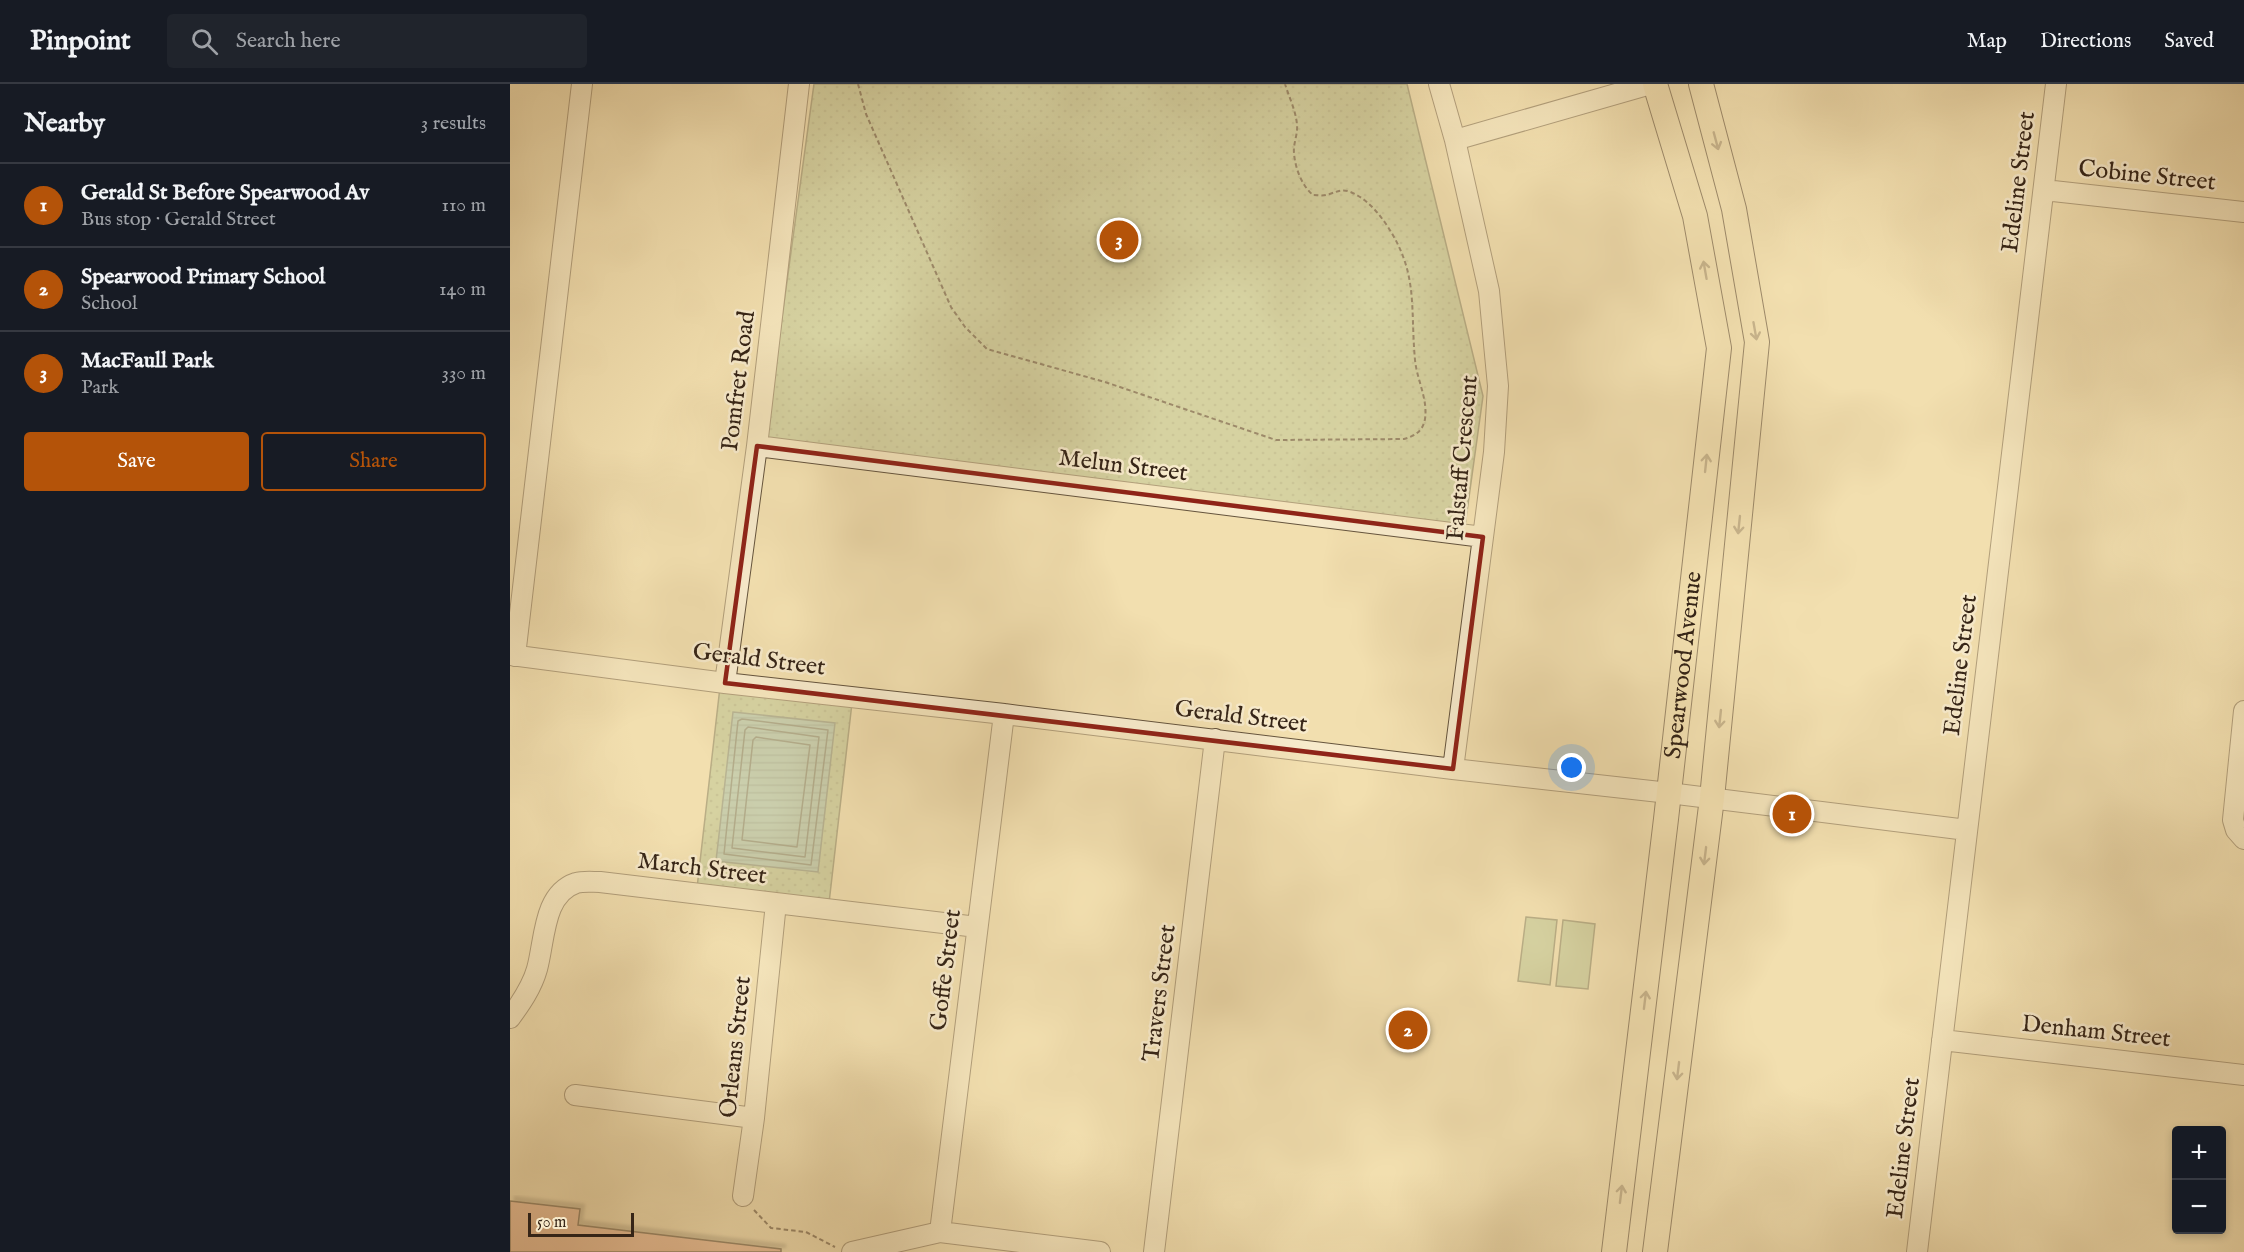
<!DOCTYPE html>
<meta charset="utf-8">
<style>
body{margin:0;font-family:"IM FELL English",serif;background:#20242c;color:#f1f3f6}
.controls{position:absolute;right:18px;bottom:18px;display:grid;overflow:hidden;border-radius:6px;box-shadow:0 3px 9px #0003}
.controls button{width:54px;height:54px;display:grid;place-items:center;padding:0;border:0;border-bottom:2px solid #363941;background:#171b24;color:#f1f3f6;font:30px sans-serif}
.scale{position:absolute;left:18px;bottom:15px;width:106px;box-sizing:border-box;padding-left:6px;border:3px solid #362517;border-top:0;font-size:16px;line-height:21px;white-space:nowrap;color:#362517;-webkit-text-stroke:4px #f7eacb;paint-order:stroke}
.you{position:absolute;left:1062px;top:684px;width:21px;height:21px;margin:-15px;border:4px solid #fff;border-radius:50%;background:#1a73e8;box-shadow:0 0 0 9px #1a73e833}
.badge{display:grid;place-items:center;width:39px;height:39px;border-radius:50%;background:#b45309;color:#fff;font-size:20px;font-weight:700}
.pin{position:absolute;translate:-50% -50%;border:3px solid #fff;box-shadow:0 2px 6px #0006}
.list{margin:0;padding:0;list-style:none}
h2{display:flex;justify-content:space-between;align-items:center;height:78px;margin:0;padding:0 24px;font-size:26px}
h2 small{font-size:20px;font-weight:400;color:#9ea1a6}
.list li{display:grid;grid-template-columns:39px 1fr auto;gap:18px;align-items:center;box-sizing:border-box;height:84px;padding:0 24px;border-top:2px solid #363941}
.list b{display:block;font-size:22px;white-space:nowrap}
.list p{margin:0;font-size:20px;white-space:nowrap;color:#9ea1a6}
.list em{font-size:20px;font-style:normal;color:#9ea1a6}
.actions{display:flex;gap:12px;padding:18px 24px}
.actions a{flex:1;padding:14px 0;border:2px solid #b45309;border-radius:6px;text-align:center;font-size:21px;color:#b45309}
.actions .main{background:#b45309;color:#fff}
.icon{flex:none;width:33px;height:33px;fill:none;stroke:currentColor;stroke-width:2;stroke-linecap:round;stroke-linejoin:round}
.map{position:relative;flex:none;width:1734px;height:1168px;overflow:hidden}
header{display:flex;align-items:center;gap:36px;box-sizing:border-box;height:84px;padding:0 30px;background:#171b24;border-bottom:2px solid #363941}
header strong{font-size:28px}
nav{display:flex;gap:33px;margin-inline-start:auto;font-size:21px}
.search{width:420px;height:54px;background:#20242c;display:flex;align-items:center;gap:15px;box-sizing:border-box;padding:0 21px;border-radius:6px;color:#9ea1a6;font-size:22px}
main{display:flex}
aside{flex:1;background:#171b24}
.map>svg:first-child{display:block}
</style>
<header>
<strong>Pinpoint</strong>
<div class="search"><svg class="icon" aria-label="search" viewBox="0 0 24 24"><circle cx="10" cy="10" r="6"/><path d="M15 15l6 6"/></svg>Search here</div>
<nav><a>Map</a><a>Directions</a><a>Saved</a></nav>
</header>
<main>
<aside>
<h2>Nearby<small>3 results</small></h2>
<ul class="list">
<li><span class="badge">1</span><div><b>Gerald St Before Spearwood Av</b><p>Bus stop · Gerald Street</p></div><em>110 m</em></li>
<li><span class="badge">2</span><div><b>Spearwood Primary School</b><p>School</p></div><em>140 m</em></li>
<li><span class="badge">3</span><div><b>MacFaull Park</b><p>Park</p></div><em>330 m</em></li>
</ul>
<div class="actions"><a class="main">Save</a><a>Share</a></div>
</aside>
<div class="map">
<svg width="1734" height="1168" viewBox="0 0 1734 1168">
<defs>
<pattern id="grass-dots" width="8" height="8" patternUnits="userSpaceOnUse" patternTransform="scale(1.5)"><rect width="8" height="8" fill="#b4c390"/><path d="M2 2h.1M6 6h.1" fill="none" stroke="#9ba77b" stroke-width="1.8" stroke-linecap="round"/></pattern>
<pattern id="water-rules" width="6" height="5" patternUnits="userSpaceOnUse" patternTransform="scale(1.5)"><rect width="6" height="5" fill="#9bbdab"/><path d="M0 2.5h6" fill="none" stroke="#86a292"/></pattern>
<filter id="shadow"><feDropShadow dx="4.5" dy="-4.5" stdDeviation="1.5" flood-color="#0004"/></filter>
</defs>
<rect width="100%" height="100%" fill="#f2dfaf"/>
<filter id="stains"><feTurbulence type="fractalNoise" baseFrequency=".00333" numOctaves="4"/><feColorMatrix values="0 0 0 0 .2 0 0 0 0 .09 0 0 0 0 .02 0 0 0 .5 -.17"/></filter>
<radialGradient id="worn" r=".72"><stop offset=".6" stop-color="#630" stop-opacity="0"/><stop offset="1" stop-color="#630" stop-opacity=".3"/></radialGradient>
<path fill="url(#grass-dots)" stroke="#757454" stroke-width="1.5" d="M304 0H897L973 312 955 442 255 358Z
M210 603 342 619 319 819 187 804Z"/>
<path fill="#b4c390" stroke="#757454" stroke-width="1.5" d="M1016 833 1047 836 1040 901 1008 897Z
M1053 836 1085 840 1078 905 1046 902Z"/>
<path fill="url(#water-rules)" stroke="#738070" stroke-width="1.5" d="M223 628 325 639 308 788 206 777Z"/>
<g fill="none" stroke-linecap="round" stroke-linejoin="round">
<path stroke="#687161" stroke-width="1.5" d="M232 635 318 646 301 781 214 770 228 637Z
M238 643 309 653 295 773 222 764 235 646Z
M246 653 300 661 287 763 232 756 243 656Z"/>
</g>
<path fill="#e6a484" stroke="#362517" stroke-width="1.5" filter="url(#shadow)" d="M0 1117 70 1125 68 1141 271 1165V1168H0Z"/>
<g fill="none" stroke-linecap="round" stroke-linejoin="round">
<defs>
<path id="minor" d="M929 0 945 56 979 207 988 302 984 368 943 685
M945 56 1141 0
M1534 106 1734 128
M247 362 973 453
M0 571 215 599 494 630 943 685 1159 709 1457 746
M5 572 72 0
M215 599 247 362 289 0
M1734 627 1723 736 1726 746 1734 755
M0 934C11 919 22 903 27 885 35 856 33 810 66 799 73 797 82 798 90 798L467 843
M1432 956 1734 991
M65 1011 244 1034
M233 1112 244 1034 266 819
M430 1148 494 630
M342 1168 430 1148 590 1168
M644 1168 705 655
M1407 1168 1546 0"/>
<g id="major">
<path id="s1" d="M1104 1168 1156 735 1209 264 1185 132 1145 0"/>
<path d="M1145 1168 1202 714 1247 258 1224 125 1191 0"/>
</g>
</defs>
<use href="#minor" stroke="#65543d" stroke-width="22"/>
<use href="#major" stroke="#362517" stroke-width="26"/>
<path stroke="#362517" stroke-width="2" stroke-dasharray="4.5 3" stroke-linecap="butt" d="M348 0 356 30 441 223 455 243 477 265 595 298 766 356 894 355C905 352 913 347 915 335 918 315 907 296 905 276 900 222 909 189 876 140 866 126 855 113 838 107 830 105 824 109 816 111 812 112 807 111 803 111 792 102 785 84 784 69 783 60 788 50 787 41 786 27 779 13 775 0
M244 1126 261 1144 296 1148 325 1163"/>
<use href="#minor" stroke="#f7eacb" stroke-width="20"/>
<use href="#major" stroke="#f2dfaf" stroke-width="24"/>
</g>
<defs><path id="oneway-shaft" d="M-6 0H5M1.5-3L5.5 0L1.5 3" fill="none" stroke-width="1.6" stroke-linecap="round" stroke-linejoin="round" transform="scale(1.5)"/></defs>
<g stroke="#948263">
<use href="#oneway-shaft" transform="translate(1206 57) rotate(75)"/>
<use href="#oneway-shaft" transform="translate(1195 186) rotate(-100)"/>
<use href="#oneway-shaft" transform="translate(1245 247) rotate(80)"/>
<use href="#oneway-shaft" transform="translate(1196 379) rotate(-84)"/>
<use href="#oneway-shaft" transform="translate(1229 441) rotate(96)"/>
<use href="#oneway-shaft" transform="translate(1210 635) rotate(96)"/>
<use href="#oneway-shaft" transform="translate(1195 772) rotate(97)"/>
<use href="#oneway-shaft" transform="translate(1135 916) rotate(-83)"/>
<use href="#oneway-shaft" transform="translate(1168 987) rotate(97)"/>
<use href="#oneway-shaft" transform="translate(1111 1110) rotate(-83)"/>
</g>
<path d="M0 0H1734V1168H0ZM247 362 973 453 943 685 215 599Z" fill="#f2dfaf" fill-opacity=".55" fill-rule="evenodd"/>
<path fill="none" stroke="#8f2418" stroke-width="4.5" stroke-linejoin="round" d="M247 362 973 453 943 685 215 599Z"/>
<g text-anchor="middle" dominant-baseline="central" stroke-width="5" stroke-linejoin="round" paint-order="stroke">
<g font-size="24" fill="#362517" stroke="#f7eacb">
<text transform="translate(1637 92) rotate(6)">Cobine Street</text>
<text transform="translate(1509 98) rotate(-83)">Edeline Street</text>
<text transform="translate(229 297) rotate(-83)">Pomfret Road</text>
<text transform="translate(953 374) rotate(-85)">Falstaff Crescent</text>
<text transform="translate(613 382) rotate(7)">Melun Street</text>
<text transform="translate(249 576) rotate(7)">Gerald Street</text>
<text stroke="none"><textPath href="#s1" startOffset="591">Spearwood Avenue</textPath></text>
<text transform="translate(1451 581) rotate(-83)">Edeline Street</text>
<text transform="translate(731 633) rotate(7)">Gerald Street</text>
<text transform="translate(192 785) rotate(7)">March Street</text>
<text transform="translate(436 886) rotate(-83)">Goffe Street</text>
<text transform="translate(650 909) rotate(-83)">Travers Street</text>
<text transform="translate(1586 948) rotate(6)">Denham Street</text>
<text transform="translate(226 963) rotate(-84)">Orleans Street</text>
<text transform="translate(1394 1064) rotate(-83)">Edeline Street</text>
</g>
</g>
<rect width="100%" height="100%" filter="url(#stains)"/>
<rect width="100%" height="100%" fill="url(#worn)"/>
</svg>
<div class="controls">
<button>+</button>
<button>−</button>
</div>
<div class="scale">50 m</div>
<div class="you"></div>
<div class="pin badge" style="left:1282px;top:730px">1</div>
<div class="pin badge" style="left:898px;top:946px">2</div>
<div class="pin badge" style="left:609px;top:156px">3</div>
</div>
</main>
